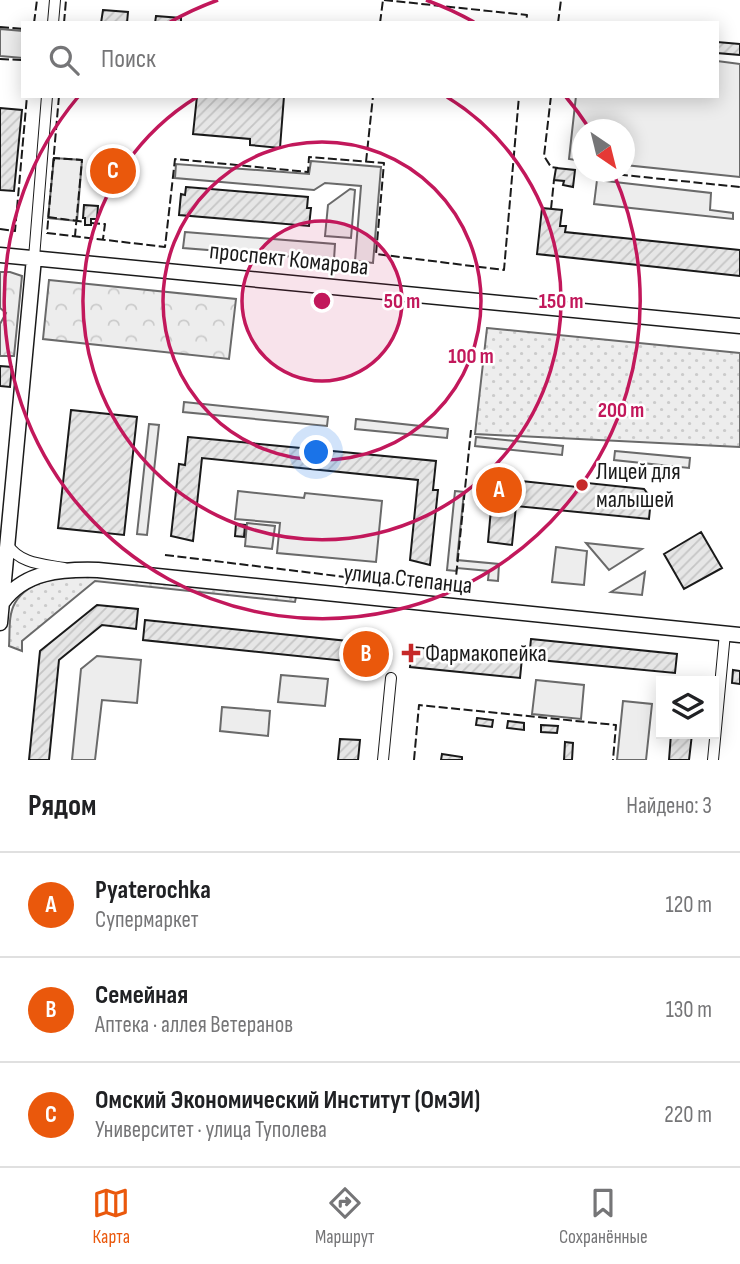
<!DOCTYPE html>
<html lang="ru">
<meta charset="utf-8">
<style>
body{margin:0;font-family:"Sofia Sans Condensed",sans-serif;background:#f2f2f2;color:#202124}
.controls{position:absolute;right:21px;bottom:21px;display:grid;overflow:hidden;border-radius:0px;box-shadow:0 4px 18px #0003}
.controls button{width:63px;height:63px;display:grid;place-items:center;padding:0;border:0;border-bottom:2px solid #e0e0e0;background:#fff;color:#202124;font:35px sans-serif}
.compass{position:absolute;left:572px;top:119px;width:63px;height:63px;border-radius:50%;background:#fff;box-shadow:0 4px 18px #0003;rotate:145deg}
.you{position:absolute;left:317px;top:453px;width:24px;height:24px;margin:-18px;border:5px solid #fff;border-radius:50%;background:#1a73e8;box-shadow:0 0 0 10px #1a73e833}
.badge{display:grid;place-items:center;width:46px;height:46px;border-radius:50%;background:#ea580c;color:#fff;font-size:23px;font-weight:700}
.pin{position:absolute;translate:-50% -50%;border:4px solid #fff;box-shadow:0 2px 7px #0006}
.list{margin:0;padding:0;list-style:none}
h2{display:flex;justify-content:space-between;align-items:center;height:91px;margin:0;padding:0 28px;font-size:30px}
h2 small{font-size:23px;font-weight:400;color:#757577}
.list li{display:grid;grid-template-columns:46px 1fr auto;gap:21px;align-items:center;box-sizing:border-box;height:105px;padding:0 28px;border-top:2px solid #e0e0e0}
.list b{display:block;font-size:26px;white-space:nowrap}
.list p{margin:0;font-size:23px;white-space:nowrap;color:#757577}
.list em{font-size:23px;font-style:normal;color:#757577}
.icon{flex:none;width:38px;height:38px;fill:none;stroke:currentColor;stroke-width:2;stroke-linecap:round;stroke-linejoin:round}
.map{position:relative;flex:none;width:740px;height:760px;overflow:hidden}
.search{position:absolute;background:#fff;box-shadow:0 4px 18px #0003;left:21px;right:21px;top:21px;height:77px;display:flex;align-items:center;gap:18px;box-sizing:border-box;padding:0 24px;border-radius:0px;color:#757577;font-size:26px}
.sheet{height:406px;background:#fff}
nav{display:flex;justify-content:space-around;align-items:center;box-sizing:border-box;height:98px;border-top:2px solid #e0e0e0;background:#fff;font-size:19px;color:#757577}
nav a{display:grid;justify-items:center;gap:4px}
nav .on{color:#ea580c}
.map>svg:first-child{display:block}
</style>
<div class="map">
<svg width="740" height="760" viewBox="0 0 740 760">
<defs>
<pattern id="grass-dots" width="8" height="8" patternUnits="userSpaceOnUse" patternTransform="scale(1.75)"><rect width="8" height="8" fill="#ededed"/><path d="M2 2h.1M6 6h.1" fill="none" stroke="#cbcbcb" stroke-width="1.8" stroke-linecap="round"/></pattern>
<pattern id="forest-crowns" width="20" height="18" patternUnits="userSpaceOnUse" patternTransform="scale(1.75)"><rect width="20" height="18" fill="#ededed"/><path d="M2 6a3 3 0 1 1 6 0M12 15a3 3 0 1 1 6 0" fill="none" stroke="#cbcbcb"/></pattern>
<pattern id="building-hatch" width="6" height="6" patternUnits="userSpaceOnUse" patternTransform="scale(1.75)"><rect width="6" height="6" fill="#e6e6e6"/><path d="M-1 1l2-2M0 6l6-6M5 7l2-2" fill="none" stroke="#c5c5c5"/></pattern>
</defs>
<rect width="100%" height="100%" fill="#fff"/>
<path fill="url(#grass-dots)" stroke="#6a6a6a" stroke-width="2" d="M487 328 740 353V447L475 434Z
M96 575 284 594 296 597 295 602 95 581 22 641V651L9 646C10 632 8 615 15 603 30 577 70 576 96 575Z"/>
<path fill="url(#forest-crowns)" stroke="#6a6a6a" stroke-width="2" d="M0 272H10L22 276 14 356H0V324L6 313 0 308Z
M49 280 236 299 229 359 43 339Z"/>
<path fill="#ededed" stroke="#6a6a6a" stroke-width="2" d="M0 29 23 31V58L0 56Z
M717 61 740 64V177L625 165 624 130H582V161L569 159 576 96H717Z
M54 158 82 160 77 221 48 218Z
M311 161 381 167 373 263 355 261 361 186 325 183 314 190 175 178 176 164 309 174Z
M597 180 711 193 710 210 733 213V219L594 204Z
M350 189 355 190 351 238 325 236 328 205Z
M185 232 335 244 334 260 183 248Z
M184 402 328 417 327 426 183 412Z
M356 419 448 429 447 438 355 429Z
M149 424 159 425 147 535 137 534Z
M476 437 563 446 562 455 475 446Z
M615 451 690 458 689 468 614 460Z
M238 491 304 498 305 493 382 501 376 562 277 553 280 523 235 519Z
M455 491 464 492 457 560 499 564 498 581 488 580 489 571 457 568 456 571 447 570Z
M247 523 275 526 272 549 245 546Z
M586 543 642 549 609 570Z
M556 547 587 551 584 585 552 582Z
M645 572 642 595 611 592Z
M97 656 141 660 137 703 102 700 95 760H72L81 669Z
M281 675 328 679 325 706 278 702Z
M536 680 584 685 581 719 532 714Z
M623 701 652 704 646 760H617Z
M222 707 270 711 268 736 220 731Z"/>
<path fill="url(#building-hatch)" stroke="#1a1a1a" stroke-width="2" d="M103 10 128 12 127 23H101Z
M156 16 181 18V23H155Z
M717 42 740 44V55L717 53Z
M197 96H284L280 148 250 145V139L193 134Z
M0 108 22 110 14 191 0 190Z
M556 168 575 170 573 187 563 185 564 181 554 180Z
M186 187 308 197 307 208H311L309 226 179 215 181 194 185 195Z
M84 205 98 206 97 219H91V225H85V218H83Z
M542 208 562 210 560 226H566L565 232 740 250V276L537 254Z
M0 366 12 367 10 387 0 386Z
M71 410 137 417 124 535 58 528Z
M188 437 436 461 433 490H438L430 565 410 560 418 480 202 458 193 541 171 536 179 464 185 465Z
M512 480 577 487 578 482 644 489 651 498 649 519 516 506 512 545 488 542 491 509 497 510 499 490 503 482Z
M236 524 245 525 244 537 235 536Z
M701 532 722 568 684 589 664 554Z
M97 605 138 609 136 629 102 625 59 660 49 760H29L40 651Z
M145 620 367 643 365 663 143 640Z
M531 639 677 654 675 673 529 659Z
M412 647 522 658 520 678 410 667Z
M733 670 740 671V684L732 683Z
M477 718 493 720 492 727 476 725Z
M508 721 524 723V730L507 728Z
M541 725 558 726 557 733 541 732Z
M671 734H692L689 760H669Z
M340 739 360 740 358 760H338Z
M565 742 573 743 572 760H564Z
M442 754 462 757V760H441Z"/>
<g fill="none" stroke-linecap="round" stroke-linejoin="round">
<defs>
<path id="street" d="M53 23 55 0
M34 258 47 96
M7 544C20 564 42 564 64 568
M383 760 391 678
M713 760 725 633"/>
<path id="secondary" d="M0 255 740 326
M2 603C24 571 62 569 98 570L740 635
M0 623 34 258"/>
</defs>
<use href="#street" stroke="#1a1a1a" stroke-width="12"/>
<use href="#secondary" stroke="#1a1a1a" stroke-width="17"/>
<use href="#street" stroke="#fff" stroke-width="10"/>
<use href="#secondary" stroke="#fff" stroke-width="14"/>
<path stroke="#1a1a1a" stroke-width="2" stroke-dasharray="9 3.5" stroke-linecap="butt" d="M384 0 527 15 526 23
M34 23 37 0
M64 23 66 0
M380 23 383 0
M558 23 561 0
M0 27 23 29
M0 59 23 60
M59 96 47 233 165 247 175 159 308 172 309 157 384 163 376 254 504 270 519 96
M551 96 544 156 551 167 558 168
M54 161V158L82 160 75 236
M366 162 373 96
M594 172 740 187
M551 209 554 180
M48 217 85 222
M91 223 105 224 103 239
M0 229 15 231 27 96
M165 555 428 587
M455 587 471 430
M414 760 419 705 616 725 613 760"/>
</g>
<circle cx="322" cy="301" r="80" fill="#c2185b" fill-opacity=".12"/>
<g fill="none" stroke="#c2185b" stroke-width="3.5">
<circle cx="322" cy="301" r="80"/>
<circle cx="322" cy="301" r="159"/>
<path d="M447 97A239 239 0 1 1 197 97"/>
<path d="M170 22A318 318 0 0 1 218 0M426 0A318 318 0 0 1 474 22M566 97A318 318 0 0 1 589 128M613 172A318 318 0 1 1 78 97"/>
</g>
<g fill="#c62828" stroke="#fff" stroke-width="2.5">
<circle cx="582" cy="485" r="7"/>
<path d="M407.5 642.5h7v7h7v7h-7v7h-7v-7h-7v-7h7z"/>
</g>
<g text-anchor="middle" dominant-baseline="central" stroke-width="5" stroke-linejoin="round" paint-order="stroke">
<g font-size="24" fill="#1a1a1a" stroke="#fff">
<text transform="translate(289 259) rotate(6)">проспект Комарова</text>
<text transform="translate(408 579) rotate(6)">улица Степанца</text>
</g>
<g font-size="24" fill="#1a1a1a" stroke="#fff" text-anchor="start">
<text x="596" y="471">Лицей для<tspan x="596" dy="28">малышей</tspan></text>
<text x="425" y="653">Фармакопейка</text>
</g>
</g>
<circle cx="322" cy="301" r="10" fill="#c2185b" stroke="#fff" stroke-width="3.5"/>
<g font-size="21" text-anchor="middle" font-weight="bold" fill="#c2185b" stroke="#fff" stroke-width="5" stroke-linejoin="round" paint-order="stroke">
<text x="402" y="308">50 m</text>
<text x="561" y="308">150 m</text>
<text x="471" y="363">100 m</text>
<text x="621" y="417">200 m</text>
</g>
</svg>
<div class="controls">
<button><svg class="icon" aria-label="layers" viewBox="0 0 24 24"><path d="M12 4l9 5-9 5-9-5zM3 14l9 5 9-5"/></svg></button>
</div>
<svg class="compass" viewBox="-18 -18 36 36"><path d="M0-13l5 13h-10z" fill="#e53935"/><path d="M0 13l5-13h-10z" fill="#757577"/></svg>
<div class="you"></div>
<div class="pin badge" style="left:499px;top:490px">A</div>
<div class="pin badge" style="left:366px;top:654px">B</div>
<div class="pin badge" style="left:113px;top:171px">C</div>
<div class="search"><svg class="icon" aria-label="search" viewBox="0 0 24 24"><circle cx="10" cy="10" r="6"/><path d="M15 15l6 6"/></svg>Поиск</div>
</div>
<section class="sheet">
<h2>Рядом<small>Найдено: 3</small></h2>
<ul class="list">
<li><span class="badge">A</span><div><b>Pyaterochka</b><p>Супермаркет</p></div><em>120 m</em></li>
<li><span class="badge">B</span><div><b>Семейная</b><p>Аптека · аллея Ветеранов</p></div><em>130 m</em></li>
<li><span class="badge">C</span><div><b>Омский Экономический Институт (ОмЭИ)</b><p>Университет · улица Туполева</p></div><em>220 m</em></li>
</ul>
</section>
<nav>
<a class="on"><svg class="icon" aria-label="map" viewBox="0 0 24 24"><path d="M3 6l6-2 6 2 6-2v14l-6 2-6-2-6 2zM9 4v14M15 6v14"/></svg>Карта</a>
<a><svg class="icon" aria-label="directions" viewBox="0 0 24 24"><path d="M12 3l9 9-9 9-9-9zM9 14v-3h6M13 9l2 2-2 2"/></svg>Маршрут</a>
<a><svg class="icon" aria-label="saved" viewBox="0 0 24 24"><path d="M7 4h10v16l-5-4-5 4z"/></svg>Сохранённые</a>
</nav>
